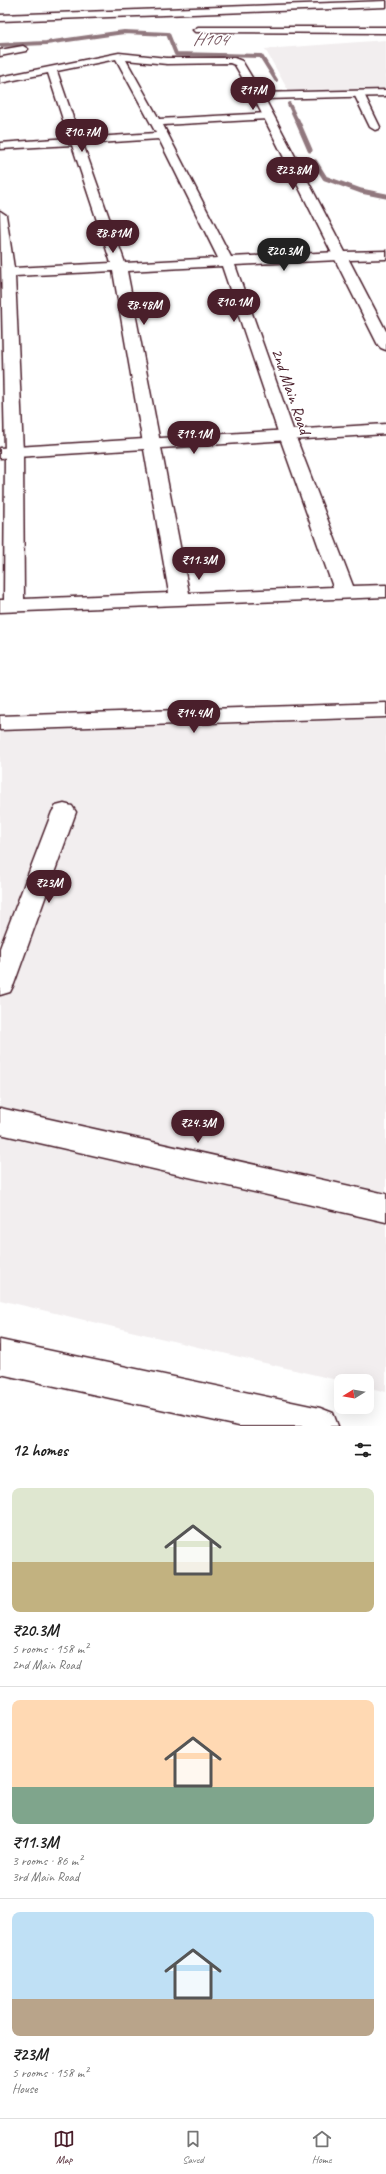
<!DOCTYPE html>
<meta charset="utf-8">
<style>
body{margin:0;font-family:Caveat,sans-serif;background:#f6f6f6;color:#222;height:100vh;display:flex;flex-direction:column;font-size:15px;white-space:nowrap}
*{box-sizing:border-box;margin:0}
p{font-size:13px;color:#767676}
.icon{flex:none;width:22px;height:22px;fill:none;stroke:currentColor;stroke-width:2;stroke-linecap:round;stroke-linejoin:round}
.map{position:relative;height:1426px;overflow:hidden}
.drawer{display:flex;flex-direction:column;background:#fff;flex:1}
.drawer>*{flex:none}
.needle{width:26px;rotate:259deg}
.buttons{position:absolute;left:334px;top:1374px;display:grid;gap:8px}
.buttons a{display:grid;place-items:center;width:40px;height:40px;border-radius:8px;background:#fff;box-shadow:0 4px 16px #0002;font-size:20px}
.price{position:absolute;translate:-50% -34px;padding:0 9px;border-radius:14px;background:#4a1f2b;color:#fff;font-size:13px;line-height:26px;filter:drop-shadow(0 1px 2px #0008)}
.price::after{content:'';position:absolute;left:50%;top:24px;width:12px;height:9px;margin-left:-6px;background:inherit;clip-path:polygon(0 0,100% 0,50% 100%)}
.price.on{background:#222;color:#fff}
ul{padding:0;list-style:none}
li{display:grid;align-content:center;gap:8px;height:212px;padding:0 12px}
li+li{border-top:1px solid #e0e0e0}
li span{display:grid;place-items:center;height:124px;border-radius:8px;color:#555}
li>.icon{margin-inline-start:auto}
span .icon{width:72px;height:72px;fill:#fffc;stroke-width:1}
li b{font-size:17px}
h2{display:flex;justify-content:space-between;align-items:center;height:48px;padding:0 12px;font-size:17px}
.dock{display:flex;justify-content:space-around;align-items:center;height:56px;border-top:1px solid #e0e0e0;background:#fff;font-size:11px;color:#767676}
.dock a{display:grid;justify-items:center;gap:2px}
.dock .on{color:#4a1f2b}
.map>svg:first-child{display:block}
.built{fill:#f2eeef}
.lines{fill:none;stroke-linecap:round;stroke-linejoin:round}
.stream-far1{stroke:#91787e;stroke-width:4}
.stream{stroke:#91787e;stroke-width:5}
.minor-casing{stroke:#4a1f2b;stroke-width:3}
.tertiary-casing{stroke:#4a1f2b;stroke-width:3}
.minor{fill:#fff;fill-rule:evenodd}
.tertiary{fill:#fff;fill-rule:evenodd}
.labels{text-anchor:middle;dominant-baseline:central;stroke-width:3;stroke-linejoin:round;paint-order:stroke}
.far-street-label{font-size:17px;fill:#4a1f2b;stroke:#fff}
.far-water-label{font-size:18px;font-style:italic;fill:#74535c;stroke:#fff}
</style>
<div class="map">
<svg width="386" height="1426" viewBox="0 0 386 1426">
<rect width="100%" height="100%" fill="#fff"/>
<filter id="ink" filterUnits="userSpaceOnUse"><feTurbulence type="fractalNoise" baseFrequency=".025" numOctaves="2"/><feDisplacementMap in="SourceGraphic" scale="8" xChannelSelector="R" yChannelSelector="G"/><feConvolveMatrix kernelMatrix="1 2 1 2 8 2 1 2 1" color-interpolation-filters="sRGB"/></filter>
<g filter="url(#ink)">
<path class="built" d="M386 40V91L289 92 265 49Z
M386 719V1392L367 1387V1381H341L0 1300V731Z"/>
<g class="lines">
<path class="stream-far1" d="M0 45 46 43 124 32 168 34 176 54 261 56 276 80
M289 104 297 121"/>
<path class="stream" d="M297 120 310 150
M315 162 325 178 361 191 386 196"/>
<defs>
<path id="minor" d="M386 1V7L0 21V15Z
M198 27H386V33L195 32 193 30Z
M23 46 28 49 26 51 0 56V50Z
M119 53 167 58H234L242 61 263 96 258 99 254 98 235 65 230 63 167 64 126 60 159 119 268 113 273 116 268 119 163 125 231 257 339 252 346 256 339 260 235 265 295 435 353 586 386 585V597L0 612V600H4L5 452 0 211 6 215 14 268 111 263 72 145 0 149V143L69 138 48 73 0 83V77ZM116 59 156 133 80 138 57 71ZM159 139 218 258 125 263 83 144ZM222 266 279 435 333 587 189 593 127 271ZM113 271 169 593 24 599 23 452 15 276Z
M359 91 364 94 380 127 379 129 375 130 370 127 354 94Z
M386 703V717L0 730V716Z
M64 804 72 806 76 812 14 984 10 992 0 995V948L52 812 56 806Z
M0 1108 386 1194V1222L0 1134Z"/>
<path id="tertiary" d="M386 90V96L265 99 345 252 386 251V259L349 260 386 331V350L381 348 378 345 253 96 258 93Z
M386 424V434L0 458V448Z
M0 1340 320 1408 333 1413 338 1426H239L0 1374Z"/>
</defs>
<use href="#minor" class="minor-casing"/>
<use href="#tertiary" class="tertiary-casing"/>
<use href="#minor" class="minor"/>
<use href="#tertiary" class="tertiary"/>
</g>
</g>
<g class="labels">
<g class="far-street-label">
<text transform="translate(291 391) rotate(71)">2nd Main Road</text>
</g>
<g class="far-water-label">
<text transform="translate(210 39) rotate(1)">H104</text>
</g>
</g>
</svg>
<div class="buttons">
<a><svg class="needle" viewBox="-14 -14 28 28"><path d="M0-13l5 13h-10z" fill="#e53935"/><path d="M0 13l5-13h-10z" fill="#767676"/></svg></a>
</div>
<b class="price" style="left:253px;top:111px">₹17M</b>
<b class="price" style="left:82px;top:153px">₹10.7M</b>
<b class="price" style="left:293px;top:191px">₹23.8M</b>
<b class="price" style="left:113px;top:254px">₹8.81M</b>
<b class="price on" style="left:284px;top:272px">₹20.3M</b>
<b class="price" style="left:234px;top:323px">₹10.1M</b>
<b class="price" style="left:144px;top:326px">₹8.48M</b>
<b class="price" style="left:194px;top:455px">₹19.1M</b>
<b class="price" style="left:199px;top:581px">₹11.3M</b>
<b class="price" style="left:194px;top:734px">₹14.4M</b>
<b class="price" style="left:49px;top:904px">₹23M</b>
<b class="price" style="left:198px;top:1144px">₹24.3M</b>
</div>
<section class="drawer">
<h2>12 homes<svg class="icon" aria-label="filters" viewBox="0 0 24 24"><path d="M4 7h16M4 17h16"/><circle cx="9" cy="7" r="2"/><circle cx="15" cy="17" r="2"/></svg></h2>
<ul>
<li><span style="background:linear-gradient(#dfe7d0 60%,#c2b280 0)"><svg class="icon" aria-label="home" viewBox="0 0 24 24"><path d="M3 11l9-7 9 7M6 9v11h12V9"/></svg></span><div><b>₹20.3M</b><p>5 rooms · 158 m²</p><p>2nd Main Road</p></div></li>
<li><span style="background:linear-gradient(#ffd9b3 70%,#7fa58c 0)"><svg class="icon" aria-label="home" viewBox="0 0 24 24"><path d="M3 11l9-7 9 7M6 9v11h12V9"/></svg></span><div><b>₹11.3M</b><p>3 rooms · 86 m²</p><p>3rd Main Road</p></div></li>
<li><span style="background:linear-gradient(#bfe0f5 70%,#b9a48a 0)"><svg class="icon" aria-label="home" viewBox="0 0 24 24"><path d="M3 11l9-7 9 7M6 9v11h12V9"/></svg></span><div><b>₹23M</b><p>5 rooms · 158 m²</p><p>House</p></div></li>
</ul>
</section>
<nav class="dock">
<a class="on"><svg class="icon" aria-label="map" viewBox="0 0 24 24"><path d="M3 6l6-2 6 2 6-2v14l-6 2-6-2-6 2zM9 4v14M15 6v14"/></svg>Map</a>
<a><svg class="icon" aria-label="saved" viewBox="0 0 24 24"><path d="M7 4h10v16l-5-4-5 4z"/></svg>Saved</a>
<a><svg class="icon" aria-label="home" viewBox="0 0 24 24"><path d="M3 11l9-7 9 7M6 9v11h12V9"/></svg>Home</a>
</nav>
